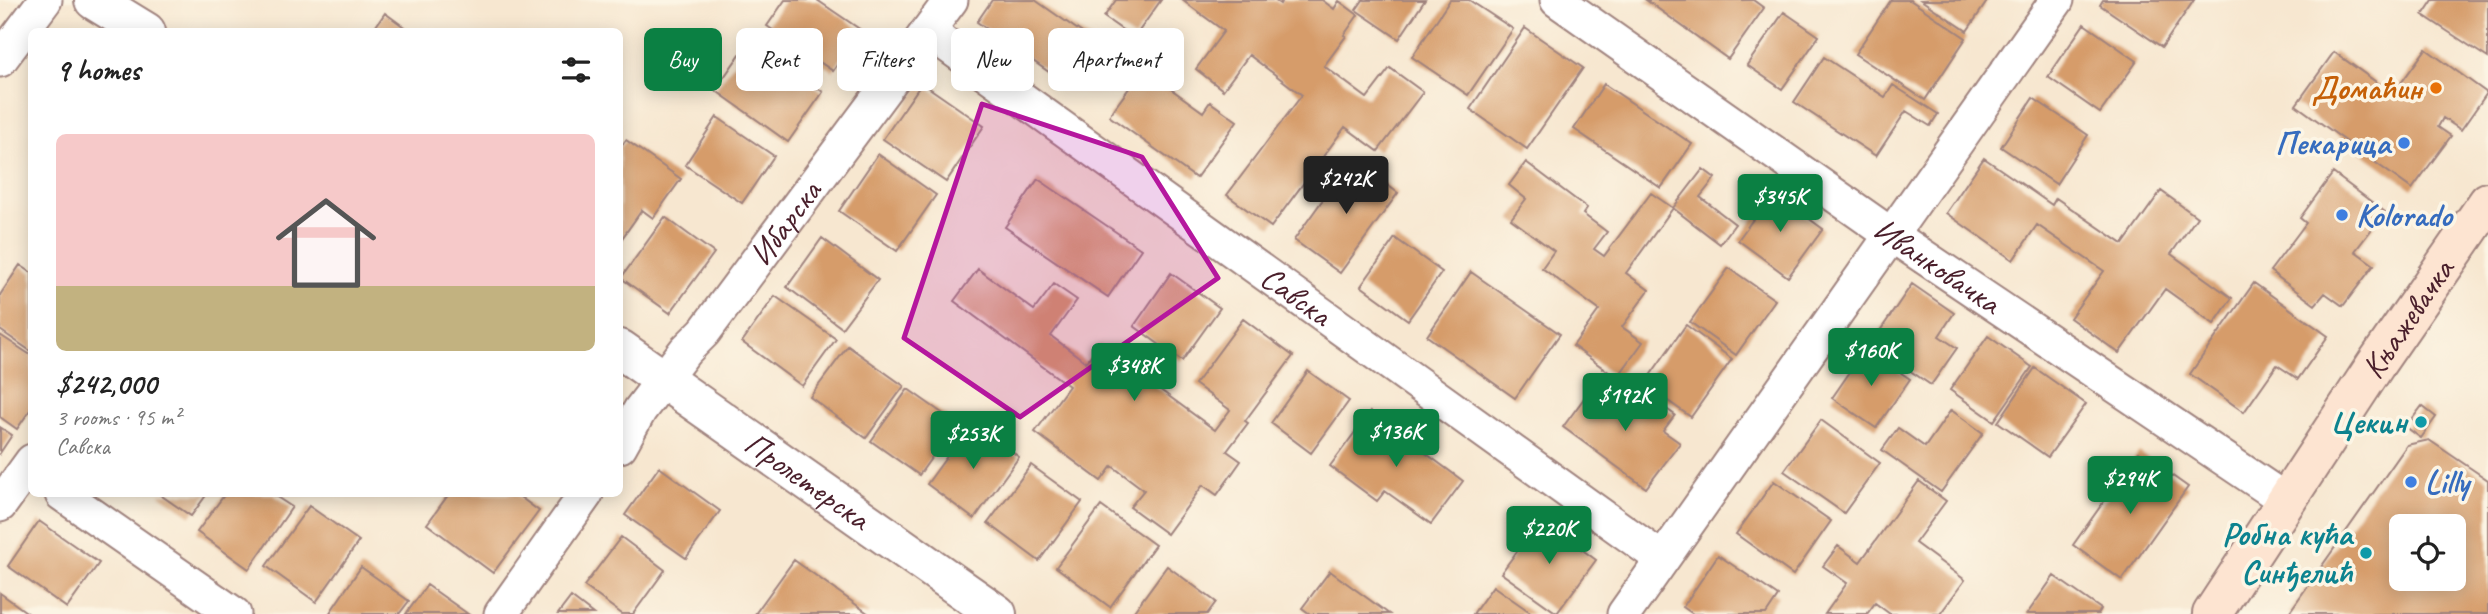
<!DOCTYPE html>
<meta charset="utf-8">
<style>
body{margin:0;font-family:Caveat,sans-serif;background:#f6f6f6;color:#222;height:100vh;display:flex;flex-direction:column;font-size:26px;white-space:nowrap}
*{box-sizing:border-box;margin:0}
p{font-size:23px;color:#767676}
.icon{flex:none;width:38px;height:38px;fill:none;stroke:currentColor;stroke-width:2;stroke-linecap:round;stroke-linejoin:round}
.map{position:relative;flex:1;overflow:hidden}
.side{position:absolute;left:28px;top:28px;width:595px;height:469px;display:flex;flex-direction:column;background:#fff;border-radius:10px;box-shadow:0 4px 18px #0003}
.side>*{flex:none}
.top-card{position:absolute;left:644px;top:28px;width:665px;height:63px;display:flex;gap:14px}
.buttons{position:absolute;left:2389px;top:514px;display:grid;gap:14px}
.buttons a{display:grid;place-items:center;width:77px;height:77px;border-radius:10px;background:#fff;box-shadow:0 4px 18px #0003;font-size:35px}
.price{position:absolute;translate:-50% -60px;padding:0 16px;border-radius:7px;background:#0b8043;color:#fff;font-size:23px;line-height:46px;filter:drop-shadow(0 2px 4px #0008)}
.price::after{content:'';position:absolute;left:50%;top:42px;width:21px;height:16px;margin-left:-10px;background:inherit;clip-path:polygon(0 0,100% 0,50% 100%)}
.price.selected{background:#222;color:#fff}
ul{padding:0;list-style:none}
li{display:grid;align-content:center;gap:14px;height:371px;padding:0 28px}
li+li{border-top:2px solid #e0e0e0}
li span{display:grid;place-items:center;height:217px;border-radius:10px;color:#555}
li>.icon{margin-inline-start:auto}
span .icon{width:126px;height:126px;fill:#fffc;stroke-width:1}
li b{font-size:30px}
h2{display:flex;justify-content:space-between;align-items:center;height:84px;padding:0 28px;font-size:30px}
.chip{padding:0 24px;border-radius:10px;background:#fff;box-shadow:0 4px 18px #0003;font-size:24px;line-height:63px}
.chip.selected{background:#0b8043;color:#fff}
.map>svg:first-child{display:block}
.building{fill:#d69c6b;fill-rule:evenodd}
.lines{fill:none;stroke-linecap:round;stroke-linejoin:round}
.minor-casing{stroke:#a0837e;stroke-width:37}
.tertiary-casing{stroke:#a0837e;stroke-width:42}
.secondary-casing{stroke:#a0837e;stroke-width:42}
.minor{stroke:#fff;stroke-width:33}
.tertiary{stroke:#fff;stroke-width:38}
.secondary{stroke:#fde4d1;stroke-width:38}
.marked{fill:#b5179e;fill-opacity:0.2;stroke:#b5179e;stroke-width:5;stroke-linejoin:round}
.food-dot{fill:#e8710a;stroke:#fcf5e5;stroke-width:2.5}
.shop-dot{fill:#3f7fe0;stroke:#fcf5e5;stroke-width:2.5}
.culture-dot{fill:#0f9aa8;stroke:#fcf5e5;stroke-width:2.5}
.labels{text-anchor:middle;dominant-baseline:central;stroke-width:7;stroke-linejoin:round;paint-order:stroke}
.food-label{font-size:33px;font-weight:bold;fill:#c56008;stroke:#fcf5e5;text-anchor:end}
.shop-label{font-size:33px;font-weight:bold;fill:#366cbe;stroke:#fcf5e5;text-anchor:start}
.street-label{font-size:33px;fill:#4a1f2b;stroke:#fcf5e5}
.culture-label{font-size:33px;font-weight:bold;fill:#0d838f;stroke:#fcf5e5;text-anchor:end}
</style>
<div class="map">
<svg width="2488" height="614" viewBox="0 0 2488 614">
<rect width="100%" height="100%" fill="#fcf5e5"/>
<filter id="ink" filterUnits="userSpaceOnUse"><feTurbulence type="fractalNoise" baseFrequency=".0143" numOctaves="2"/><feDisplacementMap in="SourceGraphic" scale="14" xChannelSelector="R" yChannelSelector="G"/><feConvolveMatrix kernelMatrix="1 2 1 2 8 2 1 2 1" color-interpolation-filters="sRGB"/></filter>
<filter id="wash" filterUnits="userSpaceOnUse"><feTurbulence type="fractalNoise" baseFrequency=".00686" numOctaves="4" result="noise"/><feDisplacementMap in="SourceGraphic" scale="28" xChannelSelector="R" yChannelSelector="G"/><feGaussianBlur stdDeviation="1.57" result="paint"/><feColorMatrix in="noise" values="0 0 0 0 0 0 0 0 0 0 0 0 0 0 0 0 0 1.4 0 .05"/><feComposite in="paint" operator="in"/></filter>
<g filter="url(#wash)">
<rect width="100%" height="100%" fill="#f7e7d0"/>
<g id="blocks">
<path class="building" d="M785 0H817L861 30 833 71 767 26Z
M992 0H1035L1098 44 1069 86 977 22Z
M1116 0H1161L1134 38 1104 17Z
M1182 0H1274L1280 4 1282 0H1322L1334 9 1339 1 1358 15 1344 35 1346 36 1324 66 1367 98 1390 68 1423 92 1378 151 1345 127 1271 227 1227 195 1302 95 1249 55 1223 90 1196 69 1224 31Z
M1363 0H1425L1399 39 1356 10Z
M1450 0H1469L1513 29 1468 95 1412 57Z
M1646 0H1753L1764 8 1728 59Z
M1891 0H1910L1966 38 1925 100 1855 54Z
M1921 0H1988L1967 31Z
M2103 0H2194L2162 47 2100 5Z
M2433 0H2488V58L2423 15Z
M1784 12 1819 36 1782 89 1747 65Z
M385 13 411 32H372Z
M2084 24 2137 61 2100 113 2048 77Z
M1525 28 1583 68 1527 149 1470 109Z
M750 40 823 92 788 142 715 90Z
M2426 49 2487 93 2461 130 2443 118 2438 127 2451 136 2412 189 2296 105 2334 52 2393 94Z
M1824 57 1885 97 1893 85 1938 114 1930 126 1906 111 1876 156 1794 102Z
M1143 69 1203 112 1210 102 1237 121 1196 178 1109 116Z
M922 83 984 126 946 182 883 139Z
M1604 84 1692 144 1661 188 1574 129Z
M2033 98 2088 135 2056 184 2001 147Z
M717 117 774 156 742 203 685 165Z
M626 140 681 179 653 218 642 210 620 241V148Z
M878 154 936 195 897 251 839 211Z
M1984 158 2052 205 2056 198 2123 244 2161 191 2197 217 2171 254 2232 298 2214 324 2165 289 2119 353 2070 318 2104 271 2037 225 2013 260 1946 213Z
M1352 159 1398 193 1340 273 1294 240Z
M1526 162 1587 208 1583 214 1607 232 1594 249 1604 256 1651 193 1673 208 1626 273 1649 290 1622 327 1643 342 1617 378 1573 346 1599 310 1542 268 1554 251 1511 219 1526 199 1509 185Z
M1703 169 1715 178 1700 197 1735 224 1720 244 1673 208Z
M2333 173 2385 212 2355 251 2374 265 2343 306 2325 293 2315 305 2270 271 2306 223 2300 218Z
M1038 179 1141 249 1108 297 1005 227Z
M1773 192 1823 229 1788 277 1738 240Z
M665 217 714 253 670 313 621 278Z
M822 238 878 280 842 328 787 287Z
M1395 238 1442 272 1408 320 1361 286Z
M20 265 32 273V352L0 330V295Z
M1729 268 1775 300 1736 355 1690 322Z
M978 269 1034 310 1054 284 1077 300 1051 336 1086 362 1099 345 1215 430 1230 410 1195 384 1243 319 1293 356 1245 421 1248 423 1227 451 1241 461 1217 495 1203 485 1167 534 1130 507 1144 490 1112 466 1101 481 1035 432 1069 386 954 301Z
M1471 272 1560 334 1515 398 1427 336Z
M1171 273 1220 308 1182 361 1134 326Z
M2254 283 2328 336 2298 379 2277 365 2244 412 2190 374Z
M1912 284 1954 313 1939 336 1957 348 1931 385 1871 344Z
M775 296 836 339 802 386 742 342Z
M1686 325 1732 359 1691 417 1644 384Z
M0 335 32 356V407L17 429 0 417Z
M1988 336 2032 367 1994 421 1950 390Z
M848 346 904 386 866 438 810 397Z
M1866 349 1910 379 1876 428 1832 398Z
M2035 368 2086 404 2048 457 1998 422Z
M1308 371 1349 401 1311 453 1271 423Z
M1596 382 1636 411 1648 396 1675 415 1663 431 1680 443 1646 488 1563 427Z
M908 389 956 423 919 475 871 441Z
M2422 406 2436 417 2421 438 2406 427Z
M1951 410 1983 433 1941 492 1882 450 1898 428 1925 447Z
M1370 412 1463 481 1431 524 1385 491 1377 501 1330 466Z
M1821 420 1880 463 1844 513 1784 471Z
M972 422 1019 457 974 519 927 484Z
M0 427 12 435 0 453Z
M2429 440 2488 480V614H2288L2407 445ZM2401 527H2454V579H2401Z
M2139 452 2188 487 2122 580 2073 545Z
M1031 465 1082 502 1039 561 988 523Z
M659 467 720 511 686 558 625 515Z
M1774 481 1831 521 1793 575 1736 534Z
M1919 481 1946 501 1915 543 1965 580 1940 614H1890L1875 603 1867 614H1825L1847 583 1823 566 1838 546 1860 562Z
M159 494H207L191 516Z
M225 494H272L292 507 249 569 197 532Z
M449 494H516L539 511 493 573 427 524Z
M309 506 359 541 316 602 266 566Z
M1101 506 1155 545 1110 607 1056 567Z
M1541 519 1596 560 1557 613 1501 573Z
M39 521 99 563 67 608 8 566Z
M621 537 665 570 633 614H622L584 586Z
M1718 555 1778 596 1766 614H1693L1683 607Z
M794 560 840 593 869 614H755Z
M1167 566 1216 602 1207 614H1132Z
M361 567 409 601 399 614H329Z
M1330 571 1389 614H1310L1302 608Z
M2054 576 2101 609 2098 614H2027Z
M427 585 468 614H406Z
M1493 586 1533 614H1473Z
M0 593 29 614H0Z
M571 597 593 614H558Z"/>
</g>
</g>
<g filter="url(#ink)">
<use href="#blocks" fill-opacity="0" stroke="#a0837e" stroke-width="2"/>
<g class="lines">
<defs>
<g id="minor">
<path id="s1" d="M1557 0 1890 234 2287 501"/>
<path id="s2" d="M929 32 1662 559"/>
<path d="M0 60 45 0"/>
<path id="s3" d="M620 446 640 410 685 351 704 332 951 0"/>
<path d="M62 494 234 614"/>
<path d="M0 505 32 461"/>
<path d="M501 614 586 494"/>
<path d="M1624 614 2057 0"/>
</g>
<g id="tertiary">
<path d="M94 0 146 32"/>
<path id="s4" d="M620 349 997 614"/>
</g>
<g id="secondary">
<path id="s5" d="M2212 614 2376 364 2488 202"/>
</g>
</defs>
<use href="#minor" class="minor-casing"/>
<use href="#tertiary" class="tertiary-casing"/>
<use href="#secondary" class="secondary-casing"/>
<use href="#minor" class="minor"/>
<use href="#tertiary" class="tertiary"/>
<use href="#secondary" class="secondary"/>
</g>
</g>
<path class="marked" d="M982 104 1142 157 1218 278 1020 417 904 338Z"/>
<circle class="food-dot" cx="2436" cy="88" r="7"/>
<g class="shop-dot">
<circle cx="2404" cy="143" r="7"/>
<circle cx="2342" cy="215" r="7"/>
<circle cx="2411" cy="482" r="7"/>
</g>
<g class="culture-dot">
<circle cx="2421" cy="422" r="7"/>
<circle cx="2366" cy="553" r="7"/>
</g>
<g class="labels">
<g class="food-label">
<text x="2422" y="88">Домаћин</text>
</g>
<g class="shop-label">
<text x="2390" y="143" text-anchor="end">Пекарица</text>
<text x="2356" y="215">Kolorado</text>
<text x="2425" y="482">Lilly</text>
</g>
<g class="street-label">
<text stroke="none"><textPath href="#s3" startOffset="278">Ибарска</textPath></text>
<text stroke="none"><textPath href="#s1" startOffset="464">Иванковачка</textPath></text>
<text stroke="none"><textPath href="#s2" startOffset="452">Савска</textPath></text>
<text stroke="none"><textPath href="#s5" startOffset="354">Књажевачка</textPath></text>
<text stroke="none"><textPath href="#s4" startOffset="229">Пролетерска</textPath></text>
</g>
<g class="culture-label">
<text x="2407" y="422">Цекин</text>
<text x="2352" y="534">Робна кућа<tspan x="2352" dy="38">Синђелић</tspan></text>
</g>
</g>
</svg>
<div class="buttons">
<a><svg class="icon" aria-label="locate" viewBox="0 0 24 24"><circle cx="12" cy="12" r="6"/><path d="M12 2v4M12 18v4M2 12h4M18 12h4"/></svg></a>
</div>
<b class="price selected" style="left:1346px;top:216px">$242K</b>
<b class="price" style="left:1780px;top:234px">$345K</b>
<b class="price" style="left:1871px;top:388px">$160K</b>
<b class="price" style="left:1134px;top:403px">$348K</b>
<b class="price" style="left:1625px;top:433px">$192K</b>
<b class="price" style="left:1396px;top:469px">$136K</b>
<b class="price" style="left:973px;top:471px">$253K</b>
<b class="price" style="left:2130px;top:516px">$294K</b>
<b class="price" style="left:1549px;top:566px">$220K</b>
<div class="top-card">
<a class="chip selected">Buy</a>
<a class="chip">Rent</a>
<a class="chip">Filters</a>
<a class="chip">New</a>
<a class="chip">Apartment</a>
</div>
<section class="side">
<h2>9 homes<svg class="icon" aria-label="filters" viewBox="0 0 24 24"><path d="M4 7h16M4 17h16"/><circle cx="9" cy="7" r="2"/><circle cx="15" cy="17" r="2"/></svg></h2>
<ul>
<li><span style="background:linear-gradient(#f6c9c9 70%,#c2b280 0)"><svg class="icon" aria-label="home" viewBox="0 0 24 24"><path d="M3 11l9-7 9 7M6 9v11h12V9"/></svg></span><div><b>$242,000</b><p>3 rooms · 95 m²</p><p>Савска</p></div></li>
</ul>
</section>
</div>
